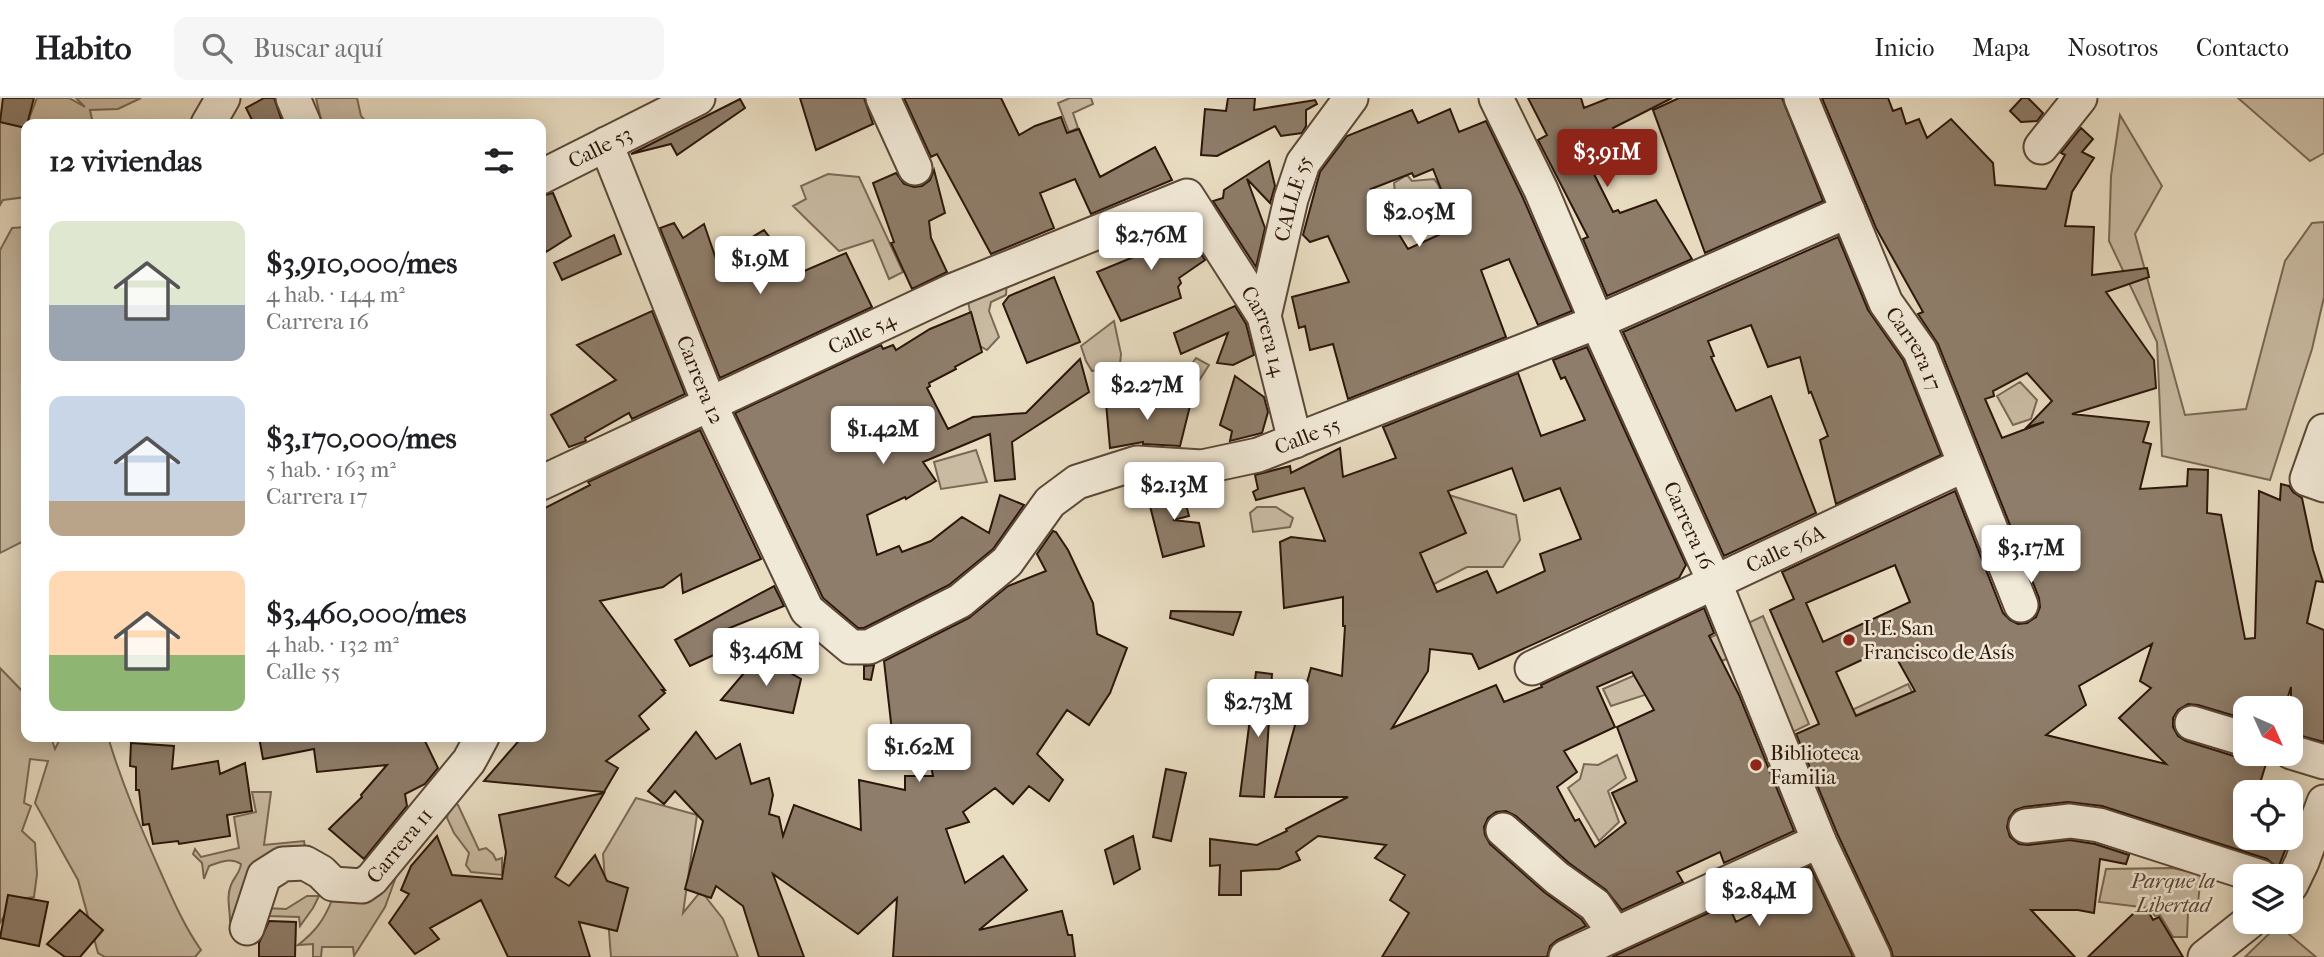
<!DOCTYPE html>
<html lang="es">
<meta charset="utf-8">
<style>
body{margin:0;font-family:"IM FELL French Canon",serif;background:#f6f6f6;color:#202124;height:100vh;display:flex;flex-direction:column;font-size:26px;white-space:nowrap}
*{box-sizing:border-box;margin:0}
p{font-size:23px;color:#757577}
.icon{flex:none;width:38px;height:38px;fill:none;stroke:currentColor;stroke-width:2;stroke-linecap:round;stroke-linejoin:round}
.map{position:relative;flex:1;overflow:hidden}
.details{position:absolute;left:21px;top:21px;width:525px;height:623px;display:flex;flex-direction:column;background:#fff;border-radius:14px;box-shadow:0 4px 18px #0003}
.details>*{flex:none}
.needle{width:46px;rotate:135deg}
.buttons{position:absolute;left:2233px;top:598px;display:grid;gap:14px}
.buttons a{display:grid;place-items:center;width:70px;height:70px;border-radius:14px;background:#fff;box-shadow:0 4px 18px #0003;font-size:35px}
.price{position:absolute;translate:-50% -60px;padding:0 16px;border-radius:7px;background:#fff;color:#222;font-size:23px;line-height:46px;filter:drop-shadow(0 2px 4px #0008)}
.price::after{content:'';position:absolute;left:50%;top:42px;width:21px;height:16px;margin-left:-10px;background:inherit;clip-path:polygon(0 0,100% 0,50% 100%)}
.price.selected{background:#8f2418;color:#fff}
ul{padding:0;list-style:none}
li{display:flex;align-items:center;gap:21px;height:175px;padding:0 28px}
li span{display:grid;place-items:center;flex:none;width:196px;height:140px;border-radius:14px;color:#555}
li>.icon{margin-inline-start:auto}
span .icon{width:84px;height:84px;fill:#fffc;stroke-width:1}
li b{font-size:30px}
h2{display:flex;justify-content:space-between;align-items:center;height:84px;padding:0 28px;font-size:30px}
header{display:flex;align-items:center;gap:42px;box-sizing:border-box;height:98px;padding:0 35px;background:#fff;border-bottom:2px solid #e0e0e0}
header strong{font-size:33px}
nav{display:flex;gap:38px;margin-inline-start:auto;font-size:24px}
.search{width:490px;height:63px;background:#f6f6f6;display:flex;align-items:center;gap:18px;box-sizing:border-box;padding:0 24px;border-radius:14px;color:#757577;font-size:26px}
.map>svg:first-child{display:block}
.green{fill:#c9bba3;stroke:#7a6856;stroke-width:2}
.building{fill:#8e7d6a;stroke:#2c160a;stroke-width:2;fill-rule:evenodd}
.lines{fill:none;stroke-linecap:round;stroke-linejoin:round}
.minor-casing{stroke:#5b4838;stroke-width:37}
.minor{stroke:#f1e9d7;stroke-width:33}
.poi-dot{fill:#8f2418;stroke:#f1e9d7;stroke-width:2.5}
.labels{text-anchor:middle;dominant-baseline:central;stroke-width:5;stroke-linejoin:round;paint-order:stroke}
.street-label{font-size:21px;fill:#2c160a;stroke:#f1e9d7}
.poi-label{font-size:21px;fill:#2c160a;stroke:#f1e9d7;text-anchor:start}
.park-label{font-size:21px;font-style:italic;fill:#5b4838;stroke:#f1e9d7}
</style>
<header>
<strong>Habito</strong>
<div class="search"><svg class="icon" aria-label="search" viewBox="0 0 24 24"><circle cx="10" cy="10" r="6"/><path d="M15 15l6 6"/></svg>Buscar aquí</div>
<nav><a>Inicio</a><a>Mapa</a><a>Nosotros</a><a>Contacto</a></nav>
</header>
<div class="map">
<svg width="2324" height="859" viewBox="0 0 2324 859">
<rect width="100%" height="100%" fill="#e9ddc2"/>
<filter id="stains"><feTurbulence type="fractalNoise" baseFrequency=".00286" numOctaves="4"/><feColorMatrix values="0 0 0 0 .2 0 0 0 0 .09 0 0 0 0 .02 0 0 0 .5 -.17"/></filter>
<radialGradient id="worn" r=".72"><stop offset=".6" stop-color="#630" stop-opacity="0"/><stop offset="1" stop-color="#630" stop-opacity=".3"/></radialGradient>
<path class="green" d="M37 0H69L85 9 76 0H141L118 11 90 12 93 26H27Z
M316 0H357L361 18 368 26H322Z
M1070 0H1091L1093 6 1073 15 1078 30 1069 34 1058 5Z
M2238 0H2324V55L2310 63Z
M2120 17 2162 88 2135 136 2185 317 2246 311 2285 163 2312 125 2324 124V199L2312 251 2270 382 2162 358 2157 244 2109 143 2111 78Z
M0 24 26 30V99L3 102 0 107Z
M828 76 859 79 903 174 889 181 873 142 839 153 793 108 806 101 801 88Z
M1407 77 1412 83 1434 81C1442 90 1442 98 1441 110L1433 113 1431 107 1420 111 1412 104 1393 117 1385 105 1395 95 1394 85Z
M26 129V442L0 455V152L12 130Z
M1007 181 1006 197 991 204 989 213 999 239 987 252 980 248C977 232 968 216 968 200Z
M1114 223 1121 256 1120 266 1092 273 1086 263 1081 248Z
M1196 260 1209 267 1184 306 1150 301 1151 291 1186 274Z
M2020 284 2037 302 2031 321 2013 327 1997 298Z
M976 352 987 384 941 391 934 364Z
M1432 392 1516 417 1520 442 1503 469H1467L1434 486 1413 471Z
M1257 409H1276L1293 420 1290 429 1253 434 1250 415Z
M1763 518 1809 626 1793 634 1746 526Z
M1720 535 1731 559 1722 563 1718 557 1663 560Z
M0 570 26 597V639H51L55 651 61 639H108C122 686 141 730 161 775 173 802 184 828 201 852L195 859H105L98 855 78 782 35 705 48 663 30 661 24 705 31 708 22 733 35 745 37 776 34 799 14 802 0 825Z
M1642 574 1651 595 1611 608 1603 591Z
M1908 586 1919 607 1894 625 1885 605 1843 623 1841 617Z
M1617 657 1626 680 1608 693 1619 724 1599 743 1568 690 1580 681 1584 666 1598 667Z
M252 694H271L264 747 304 743 305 749 235 821 230 823C230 811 226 799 231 787 234 779 240 775 241 766 230 759 220 764 209 768L204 781 202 765 193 756 195 751 201 759 239 750 234 719 256 714Z
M636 700 697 717 683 815 701 793 723 821 738 859H611L603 756Z
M451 703 458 707 479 752 486 750 493 756 496 762 502 760V777L471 774 466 767 469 755 454 735 447 720Z
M2172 770 2201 776 2197 815 2188 814 2187 839H2173L2160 817 2155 818 2149 810 2099 804 2106 771Z
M397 776 385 809 354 858 353 849H322L321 859H313V846L298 847C315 834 324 822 332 802Z
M307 798H319L313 810 300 828 299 819 267 818 266 810 286 811Z
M2278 827 2316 859H2245Z"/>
<path class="building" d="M3 0H34L26 30 0 24Z
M264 0H274L283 26H254L246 10Z
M800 0H864L873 26 816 52Z
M904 0H1001L1019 37 1035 28 1061 19 1067 35 1079 31 1100 79 1155 49 1172 82 1091 116 1075 81 1040 95 1054 130 991 156 937 56 931 59Z
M1228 0H1255L1254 12 1315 2 1317 6 1306 12V28L1302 35 1281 38 1275 28 1217 58 1201 57 1205 11 1226 13Z
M1528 0H1581L1584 10 1609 0H1672L1613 30 1628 55 1594 76 1613 114 1618 112 1620 115 1656 102 1692 161 1607 198 1583 141 1588 139 1538 42 1547 37Z
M1679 0H1782L1823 103 1705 155 1653 12Z
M1822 0H1888L1893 13 1901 10 1906 26 1919 21 1927 40 1951 21 1993 65 1995 87 2046 91 2065 57 2061 55 2081 30 2093 41 2082 54 2094 60 2072 94 2065 128 2094 129 2092 177 2147 170 2149 179 2106 194 2154 262 2156 290 2072 316 2149 324 2143 344 2151 346 2140 391 2187 388 2188 371 2208 372 2207 415 2221 417 2245 541 2255 540 2259 393 2280 402 2281 386 2289 388 2293 394 2302 400 2313 452 2323 484 2316 483 2307 525 2324 532V644L2291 635V589L2284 611H2245V621L2198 607 2188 606 2178 612 2173 620V629L2178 638 2186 643 2240 660 2269 656 2257 695H2245V740H2290L2278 770 2267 761 2102 708 2068 704 2024 709 2015 712 2009 720 2007 729 2010 739 2019 746 2028 747 2070 742 2095 746 2129 757 2126 766 2100 761 2094 815 2078 812H2031L2075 859H1893L1891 851 1837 735 1796 636 1819 626 1770 512 1794 501 1782 474 1955 393 2003 515 2010 522 2018 526 2027 525 2036 519 2040 509 2039 500 1938 246 1918 216 1923 214 1876 130ZM2027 275 2052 303 2027 329 2044 324 2002 340 1985 301 1994 298 1993 293ZM1895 467 1910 504 1823 544 1806 505ZM2152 546 2140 583 2151 590 2119 620 2166 666 2046 637 2086 607 2079 588ZM1883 552 1884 555 1892 552 1915 593 1856 618 1836 574Z
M2022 0H2028L2043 15 2037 23 2021 24 2010 13Z
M740 1 745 10 677 57 671 46 631 56Z
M1450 11 1459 34 1486 23 1523 100 1572 213 1538 227 1509 161 1481 172 1506 239 1348 301 1333 246 1310 252 1305 228 1299 230 1292 199 1349 184 1328 138 1310 144 1303 137 1320 74 1347 38 1412 12 1418 25ZM1433 71 1456 129 1408 151 1371 91 1412 75 1414 79Z
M1269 63 1275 88 1270 105 1247 81 1265 130 1256 169 1213 103 1223 100 1224 92Z
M934 72 945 115 929 123 931 140 947 174 912 191 891 145 894 144 873 85 896 75 904 86 914 89 922 88 930 82Z
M553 95 571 138 546 154 541 138V98Z
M1179 122 1205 162 1179 180 1181 185 1178 189 1181 200 1121 223 1097 174 1136 158 1137 156 1131 141 1151 133 1153 138Z
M674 125 683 140 704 126 716 161 764 132 795 172 800 170 802 174 846 155 872 209 720 280 660 130Z
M614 137 621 156 562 182 554 165Z
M1838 139 1868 212 1903 262 1941 357 1836 406 1820 342 1828 338 1811 294 1809 295 1800 259 1768 269 1751 227 1708 243 1714 258 1711 259 1736 313 1771 298 1816 415 1724 458 1623 234Z
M1054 179 1080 244 1027 265 1003 206 1009 198Z
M1235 208 1246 226 1254 257 1233 267 1217 265 1228 235 1181 256 1174 235Z
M652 213 685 296 632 321 629 315 585 340 586 343 569 349 551 317 616 282 577 247Z
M971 214 982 254 955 269 956 271 929 285 930 288 927 290 948 331 973 319 1026 315 1080 261 1089 294 1012 344 1015 381 995 383 990 336 923 364 936 383 906 401 905 399 867 417 877 457 899 448 902 454 931 443 962 419 989 435 1000 397 1024 407 993 451 949 487 864 530H858L823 500 735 315 881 247 883 251 893 247 896 252 930 231Z
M1587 249 1686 467 1679 480 1479 571 1472 556 1430 551 1428 573 1392 630 1496 587 1504 604 1542 589 1541 587 1704 510 1714 535 1709 538 1739 597 1794 733 1724 765 1720 754 1677 774 1683 784 1622 812 1606 792 1569 765 1516 718 1506 713 1496 714 1488 720 1484 729 1485 737 1490 746 1544 794 1581 821 1586 828 1557 842 1550 848 1547 859H1382L1409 815 1390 802 1405 777 1375 760 1386 747 1318 738 1296 754 1300 762 1279 771 1241 773V797H1219L1220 767 1210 768V741L1257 747 1287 733 1286 731 1348 699H1275L1311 570 1342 578 1345 528H1343V499L1284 510 1280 444 1291 439 1325 443 1304 390 1256 402 1253 394 1258 391 1255 377 1290 368 1291 375 1340 350 1343 379 1396 360 1383 329 1518 275 1541 338 1585 322 1565 279 1561 281 1553 262ZM1512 370 1524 403 1560 390 1581 441 1540 456 1545 473 1497 495 1487 473 1437 494 1420 455 1466 435 1448 393ZM1632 574 1654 612 1617 629 1637 683 1612 695 1626 725 1595 749 1579 721 1575 723 1557 689 1577 674 1564 653 1615 629 1597 589Z
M1235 278 1264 299 1268 314 1262 335 1230 343 1232 333 1220 327Z
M1158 297 1190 308 1180 348 1143 346V344L1110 350 1106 305 1156 303Z
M700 332 761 461 683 495 681 476 663 489 600 503 665 592H662L665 595 639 618 649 631 606 663 618 670 604 694 484 683 522 639H541V412L590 387 588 384Z
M1151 385 1162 386 1159 393 1181 388 1189 418 1173 422 1199 425 1204 448 1163 459 1150 408 1156 406Z
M1053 433 1056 434 1068 452 1093 505 1097 536 1127 550 1110 595 1089 627 1067 612 1037 656 1063 682 1049 703 1029 688 1013 706 995 690 963 714 969 724 946 731 965 785 1003 758 1027 792 979 832 1062 813 1068 837H1072L1075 859H893L897 800 858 836 773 776 804 859H759L743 808 716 788 711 800 685 791 703 723 675 693 664 706 648 693 696 634 716 661 740 646 751 686 769 680 773 697 769 716 779 719 783 738 794 707 861 732 859 682 905 692V678H933L923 628 892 633 884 563 969 520 1008 488 1046 473 1037 456Z
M774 488 784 508 722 533 729 550 690 568 675 542Z
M1171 513 1241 514 1233 537 1170 520Z
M771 564 801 581 793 615 721 602 750 568Z
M874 567 871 582 864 581V568Z
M1256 574 1272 576 1264 699 1240 698Z
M259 639H423L438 670 425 686 405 696 407 708 364 761 329 731 362 699 361 697 387 667 317 674 314 651 263 661Z
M131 645 174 648 172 671 218 663 220 676 245 665 252 713 227 717 230 738 179 746 178 743 153 746 149 726 143 727 139 692H136V669L130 668Z
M1166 671 1186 675 1171 743 1153 739Z
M604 695 555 779 569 788 595 757 607 783 628 790 617 833 579 824 590 859H508L481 802 430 830 439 841 415 856 389 825 409 796 401 792 411 768 437 738 452 777 502 781 506 754 499 717Z
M1133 738 1140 771 1114 786 1105 752Z
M1810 768 1853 859H1612L1728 806 1736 824 1769 807 1763 790Z
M8 797 48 804 39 848 0 840Z
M2138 811 2148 813 2153 822 2159 819 2183 859H2088Z
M80 812 103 832 80 859H65L47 846Z
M269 823 296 824 295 859H259V845Z"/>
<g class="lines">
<defs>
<g id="minor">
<path d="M293 0 304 26"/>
<path d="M883 0 915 70"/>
<path id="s1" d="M1496 0 1541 92 1597 224 1714 483 1819 743 1874 859"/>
<path id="s2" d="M1801 0 1886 205 1920 253 2021 507"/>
<path d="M208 26 223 0"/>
<path id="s3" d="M606 46 710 307 807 512 851 549H869L960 503 1007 464 1050 404 1077 384 1137 365 1202 369 1258 357 1597 224 1848 113"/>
<path d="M2041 49 2080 0"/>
<path id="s4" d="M541 79 698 0"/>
<path id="s5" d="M1264 218 1291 101 1303 65 1351 0"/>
<path d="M2324 333 2307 381 2324 387"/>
<path id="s6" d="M541 385 954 192 1187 98 1264 218 1295 343"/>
<path id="s7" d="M1532 570 1964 367"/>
<path d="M2192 625 2245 641"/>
<path d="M2291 654 2324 664"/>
<path d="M2026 728 2070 723 2099 727 2261 779"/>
<path d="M1503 732 1557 780 1595 807 1615 836"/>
<path d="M2291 787 2302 764 2324 704"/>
<path id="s8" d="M247 830 264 778 283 766 305 765 321 774 333 786 362 788 372 781 469 663 482 639"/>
<path d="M1566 859 1819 743"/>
<path d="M2205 859 2249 824"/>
</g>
</defs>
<use href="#minor" class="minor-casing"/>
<use href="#minor" class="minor"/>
</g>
<g class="poi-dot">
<circle cx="1849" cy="542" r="7"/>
<circle cx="1756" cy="667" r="7"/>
</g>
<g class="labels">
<g class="street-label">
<text stroke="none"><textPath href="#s4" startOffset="66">Calle 53</textPath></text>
<text stroke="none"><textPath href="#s5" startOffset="121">CALLE 55</textPath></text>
<text stroke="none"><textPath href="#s6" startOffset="864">Carrera 14</textPath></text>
<text stroke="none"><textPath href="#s6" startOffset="354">Calle 54</textPath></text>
<text stroke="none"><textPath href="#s2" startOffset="276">Carrera 17</textPath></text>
<text stroke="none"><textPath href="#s3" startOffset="254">Carrera 12</textPath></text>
<text stroke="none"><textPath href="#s3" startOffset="1092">Calle 55</textPath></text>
<text stroke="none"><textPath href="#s1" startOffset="469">Carrera 16</textPath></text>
<text stroke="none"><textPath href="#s7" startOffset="280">Calle 56A</textPath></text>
<text stroke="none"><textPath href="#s8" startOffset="219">Carrera 11</textPath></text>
</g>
<g class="poi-label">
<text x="1863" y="530">I. E. San<tspan x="1863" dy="24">Francisco de Asís</tspan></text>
<text x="1770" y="655">Biblioteca<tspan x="1770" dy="24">Familia</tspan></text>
</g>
<g class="park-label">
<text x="2173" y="783">Parque la<tspan x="2173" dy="24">Libertad</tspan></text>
</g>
</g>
<rect width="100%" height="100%" filter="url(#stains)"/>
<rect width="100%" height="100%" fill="url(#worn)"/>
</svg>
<div class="buttons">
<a><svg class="needle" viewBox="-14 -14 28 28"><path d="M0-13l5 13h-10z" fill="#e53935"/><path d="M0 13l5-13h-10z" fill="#757577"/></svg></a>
<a><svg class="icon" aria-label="locate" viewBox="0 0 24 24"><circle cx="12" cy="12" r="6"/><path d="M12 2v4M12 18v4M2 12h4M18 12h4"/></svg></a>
<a><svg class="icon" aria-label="layers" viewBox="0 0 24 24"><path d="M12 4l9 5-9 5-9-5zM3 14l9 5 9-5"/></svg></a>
</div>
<b class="price selected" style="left:1607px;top:91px">$3.91M</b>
<b class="price" style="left:1419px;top:151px">$2.05M</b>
<b class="price" style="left:1151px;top:174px">$2.76M</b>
<b class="price" style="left:760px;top:198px">$1.9M</b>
<b class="price" style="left:1147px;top:324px">$2.27M</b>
<b class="price" style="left:883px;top:368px">$1.42M</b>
<b class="price" style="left:1174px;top:424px">$2.13M</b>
<b class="price" style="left:2031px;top:487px">$3.17M</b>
<b class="price" style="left:766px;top:590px">$3.46M</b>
<b class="price" style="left:1258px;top:641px">$2.73M</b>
<b class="price" style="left:919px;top:686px">$1.62M</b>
<b class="price" style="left:1759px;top:830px">$2.84M</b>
<section class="details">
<h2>12 viviendas<svg class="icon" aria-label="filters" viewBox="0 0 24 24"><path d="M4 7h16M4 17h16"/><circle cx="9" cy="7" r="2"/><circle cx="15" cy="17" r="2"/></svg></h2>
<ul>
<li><span style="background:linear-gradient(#dfe7d0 60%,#9aa5b1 0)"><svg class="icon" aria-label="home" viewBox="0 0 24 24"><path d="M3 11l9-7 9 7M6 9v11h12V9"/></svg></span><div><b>$3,910,000/mes</b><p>4 hab. · 144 m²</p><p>Carrera 16</p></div></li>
<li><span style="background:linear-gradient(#c9d6e8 75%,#b9a48a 0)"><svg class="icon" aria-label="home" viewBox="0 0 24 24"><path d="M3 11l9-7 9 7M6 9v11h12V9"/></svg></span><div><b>$3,170,000/mes</b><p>5 hab. · 163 m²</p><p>Carrera 17</p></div></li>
<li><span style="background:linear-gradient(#ffd9b3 60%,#8fb573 0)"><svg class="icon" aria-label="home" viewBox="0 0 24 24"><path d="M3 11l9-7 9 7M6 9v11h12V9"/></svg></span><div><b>$3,460,000/mes</b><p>4 hab. · 132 m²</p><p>Calle 55</p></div></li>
</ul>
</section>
</div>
